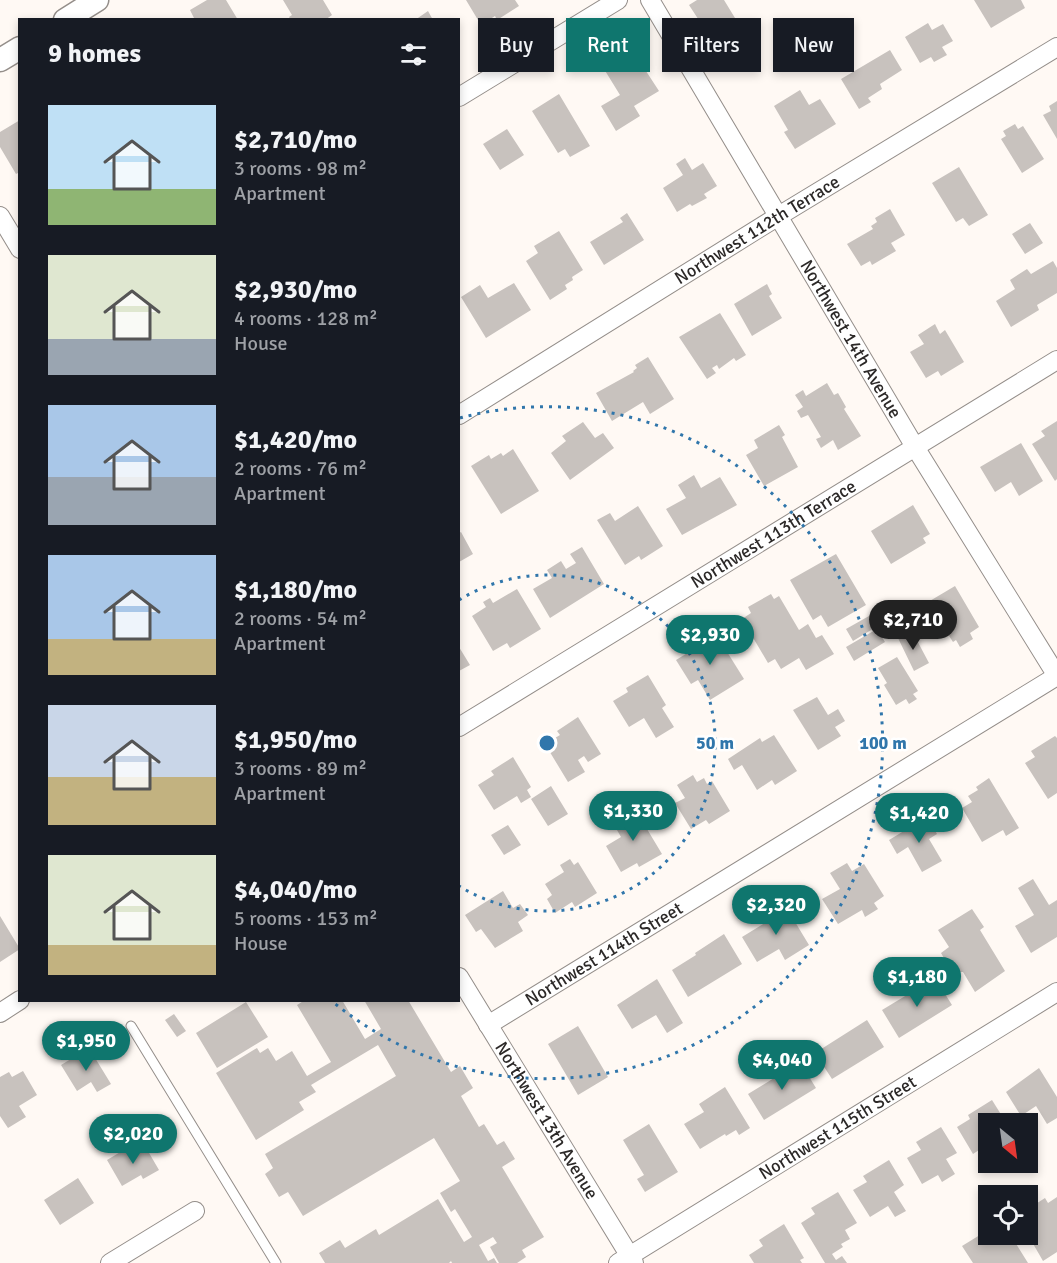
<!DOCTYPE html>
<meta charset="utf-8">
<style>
body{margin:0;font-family:Signika,sans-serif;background:#242831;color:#f1f3f6;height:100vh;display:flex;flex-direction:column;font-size:22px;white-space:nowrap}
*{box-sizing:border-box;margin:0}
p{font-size:20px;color:#9ea1a6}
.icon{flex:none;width:33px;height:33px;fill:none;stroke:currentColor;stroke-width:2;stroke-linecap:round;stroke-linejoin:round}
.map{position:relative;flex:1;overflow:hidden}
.panel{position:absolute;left:18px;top:18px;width:442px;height:984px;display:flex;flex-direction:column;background:#171b24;border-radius:0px;box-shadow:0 3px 9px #0003}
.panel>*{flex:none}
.guide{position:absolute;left:478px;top:18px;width:488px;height:54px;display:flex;gap:12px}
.needle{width:39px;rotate:151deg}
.tools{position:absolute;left:978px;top:1113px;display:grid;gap:12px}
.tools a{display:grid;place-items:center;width:60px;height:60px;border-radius:0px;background:#171b24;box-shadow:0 3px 9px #0003;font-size:30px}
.price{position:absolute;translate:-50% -51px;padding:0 14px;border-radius:21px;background:#0f766e;color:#fff;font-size:20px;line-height:39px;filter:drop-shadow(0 2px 3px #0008)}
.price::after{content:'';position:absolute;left:50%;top:36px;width:18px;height:14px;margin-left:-9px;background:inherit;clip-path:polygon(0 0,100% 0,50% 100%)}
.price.current{background:#222;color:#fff}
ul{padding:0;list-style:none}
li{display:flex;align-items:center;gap:18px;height:150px;padding:0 30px}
li span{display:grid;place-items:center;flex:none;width:168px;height:120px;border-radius:0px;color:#555}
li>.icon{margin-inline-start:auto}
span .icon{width:72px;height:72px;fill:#fffc;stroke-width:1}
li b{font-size:26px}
h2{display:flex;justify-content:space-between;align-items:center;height:72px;padding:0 30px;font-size:26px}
.chip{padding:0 21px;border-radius:0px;background:#171b24;box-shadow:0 3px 9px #0003;font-size:21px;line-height:54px}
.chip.current{background:#0f766e;color:#fff}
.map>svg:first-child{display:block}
.building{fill:#c8c2be}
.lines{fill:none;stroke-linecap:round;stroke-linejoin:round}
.service-casing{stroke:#948e8a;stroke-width:11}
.minor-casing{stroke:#948e8a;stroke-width:20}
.tertiary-casing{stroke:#948e8a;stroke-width:25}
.service{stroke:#fff;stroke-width:9}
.minor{stroke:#fff;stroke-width:18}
.tertiary{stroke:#fff;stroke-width:22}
.ring{fill:none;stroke:#3076ab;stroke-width:3;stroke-dasharray:3 6}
.labels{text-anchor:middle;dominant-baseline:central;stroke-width:5;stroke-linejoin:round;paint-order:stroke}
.street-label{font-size:18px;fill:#2c2928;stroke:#fff}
.centre{fill:#3076ab;stroke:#fff;stroke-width:3}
.ring-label{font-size:18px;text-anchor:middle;font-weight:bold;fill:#3076ab;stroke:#fff;stroke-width:5;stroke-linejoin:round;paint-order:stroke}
</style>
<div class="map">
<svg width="1057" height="1263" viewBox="0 0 1057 1263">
<rect width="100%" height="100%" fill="#fff9f4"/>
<path class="building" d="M207 0H226L238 20H195L190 10Z
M283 0H323L332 15 325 20H291L289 17 292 15Z
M466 0H515L519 6 497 20 495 16 481 25Z
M697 0H724L735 18 714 30 710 24 704 28 689 5Z
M974 0H1021L1025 8 991 28Z
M428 11 433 20H415Z
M928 23 932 30 943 24 953 41 942 47 947 55 934 62 931 57 920 63 905 37Z
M890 50 902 70 880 84 882 89 868 98 871 102 859 109 841 79Z
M630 53 640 70 644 68 659 91 634 106 640 116 616 131 601 106 620 95 604 69Z
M800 90 809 105 820 99 836 124 795 149 784 132 788 130 774 106Z
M559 94 590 146 570 157 565 149 558 153 532 111Z
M1057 101V139L1043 115 1051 111 1049 106Z
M20 120V172L16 174 0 147V132Z
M1015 124 1018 129 1023 126 1044 159 1022 173 1001 139 1006 136 1003 131Z
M507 129 524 155 500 170 483 144Z
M685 158 692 170 703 163 717 186 704 194 707 198 692 206 690 204 677 212 663 188 683 175 676 164Z
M959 167 988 215 969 226 963 218 956 222 932 183Z
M890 209 905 235 891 243 896 251 872 265 870 261 861 266 847 244 873 229 871 226 877 222 875 218Z
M627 213 644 240 604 265 590 242 623 222 620 218Z
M1030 223 1043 243 1025 254 1012 234Z
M559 231 583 270 572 277 573 280 565 285 567 289 550 300 526 261 538 253 534 246Z
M1053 261 1057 268V293L1037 305 1039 310 1011 327 996 301 1015 289 1010 280 1027 269 1031 274Z
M514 283 531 310 486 338 461 297 480 285 488 298Z
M767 284 772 294 769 296 782 318 752 336 734 304Z
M720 313 746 355 736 361 734 358 719 369 717 365 712 368 716 373 707 379 679 337Z
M935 324 940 334 945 330 964 362 941 376 938 371 926 378 910 352 924 344 918 335Z
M648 357 674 399 650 414 643 402 612 421 596 393 634 372 633 371 637 368 635 365Z
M827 383 834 395 838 393 846 407 844 409 861 436 838 450 833 440 821 448 816 439 821 437 808 415 801 418 797 411 803 407 795 395 803 390 806 396Z
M1057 421V479L1055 481 1032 444 1045 436 1041 431Z
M583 422 595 438 603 433 614 448 570 480 551 453 566 441 562 436Z
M779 425 785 435 782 437 798 467 764 486 746 455 758 448 754 440Z
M1021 443 1043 481 1019 496 1011 482 995 492 980 467Z
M513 449 539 491 501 514 471 466 489 455 491 459 501 453 503 456Z
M694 475 701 488 720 477 737 505 682 535 666 509 686 498 678 485Z
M913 505 930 534 923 538 926 543 891 564 871 531Z
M638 506 663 546 641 560 639 556 625 565 597 520 610 513 615 521Z
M461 532 473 554 459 562V533Z
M582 547 604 584 550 618 533 589 552 578 547 570 561 561 566 569 576 563 570 554Z
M836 554 866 605 828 627 821 615 813 620 790 580Z
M955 586 979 627 970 633 973 639 960 647 956 640 953 642 944 628 941 630 933 616 926 621 918 608Z
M517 589 541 629 510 648 507 643 493 651 472 616 486 607 483 602 490 598 493 603Z
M771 594 774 599 779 596 799 630 808 624 816 638 822 635 834 654 806 670 799 658 781 669 775 659 768 663 742 619 751 613 748 607Z
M869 616 876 627 853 641 846 629Z
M877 629 885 642 854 661 846 647Z
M714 631 744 679 710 700 698 680 691 684 676 660 689 652 687 648Z
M912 631 929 663 914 671 898 638Z
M459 647 470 665 459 671Z
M897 657 918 691 913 694 917 699 909 704 906 699 896 705 884 685 887 683 878 668Z
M648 675 666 705 662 708 674 727 656 738 644 718 629 727 613 701 628 692 626 688Z
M817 697 828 715 838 709 845 721 835 727 841 736 818 750 793 710Z
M578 717 601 754 588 762 584 756 578 760 585 772 568 782 545 744 560 735 557 731Z
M774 735 797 771 775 785 772 780 757 790 742 765 734 770 728 759 760 738 762 742Z
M1055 736 1057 738V793L1048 799 1025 763 1035 757 1031 751Z
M513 757 531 787 527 790 531 797 521 803 517 796 494 810 478 785 494 775 491 771Z
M693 775 697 782 704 778 707 784 712 781 730 811 709 824 706 820 691 829 675 803 685 798 677 785Z
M989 778 1019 828 1006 836 1003 830 982 842 962 808 972 802 968 796 978 790 976 787Z
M551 786 568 814 548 826 531 799Z
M639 808 647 823 644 824 662 854 639 867 637 863 621 872 606 846 621 837 613 823Z
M927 817 937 834 929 839 942 861 922 872 908 847 897 854 889 840Z
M508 825 521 845 504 855 491 835Z
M570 859 574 865 578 862 597 893 575 907 572 902 555 913 547 899 552 895 545 884 564 872 560 865Z
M847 863 852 871 864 864 884 896 874 903 878 909 865 917 862 910 838 924 822 899 840 889 830 873Z
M1033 879 1049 905 1057 900V937L1031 953 1015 926 1034 915 1018 888Z
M503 891 513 908 520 904 528 915 518 922 523 931 495 948 481 929 476 932 465 915Z
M783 902 809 945 785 960 779 949 757 962 742 937 776 916 772 909Z
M972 909 984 927 980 930 1005 971 975 992 963 972H952L941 953 949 947 938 930Z
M0 916 20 949 0 962Z
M724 934 742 964 688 997 672 970 696 955 695 953Z
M935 978 952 1005 899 1038 882 1010Z
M657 979 683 1023 667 1033 656 1015 632 1029 617 1005Z
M305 1000H342L365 1039 381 1029 364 1000H408L451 1072 460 1066 473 1088 461 1096 479 1127 484 1124 497 1145 504 1141 515 1159 502 1167 544 1237 522 1250 526 1257 517 1263H499L490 1247 497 1243 493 1237 479 1245 488 1261 494 1258 497 1263H452L451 1261 449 1263H325L319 1253 340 1240 345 1248 376 1229 379 1235 438 1199 464 1242 472 1237 455 1209 451 1212 440 1193 460 1181 434 1138 303 1216 288 1192 279 1197 265 1174 273 1168 265 1154 396 1076 378 1045 311 1085 316 1092 299 1102 304 1110 256 1140 216 1073 257 1048 260 1053 268 1048 276 1061 292 1051 307 1076 331 1062 297 1005Z
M246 1002 268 1037 217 1068 196 1033Z
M174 1014 186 1031 177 1037 165 1020Z
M867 1020 884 1047 832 1079 815 1053Z
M578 1026 608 1077 578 1095 548 1044Z
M89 1048 111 1084 97 1092 91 1082 77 1091 61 1065Z
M800 1062 816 1088 764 1120 748 1094Z
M1039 1068 1057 1097V1118L1047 1124 1036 1106 1021 1116 1006 1092Z
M23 1071 37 1095 19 1106 26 1117 8 1128 0 1116V1077L9 1072 12 1077Z
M725 1087 750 1128 739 1135 736 1130 726 1136 725 1134 700 1149 684 1124 704 1112 699 1104Z
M992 1100 1007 1124H988V1144L973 1154 957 1127 970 1119 968 1115Z
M649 1124 678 1172 645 1192 637 1179 644 1175 623 1140Z
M941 1127 957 1153 946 1159 955 1174 942 1182 938 1175 922 1184 907 1158 921 1150 916 1142Z
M132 1145 136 1151 145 1146 159 1170 143 1179 141 1175 122 1186 107 1160Z
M889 1160 904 1185 894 1192 906 1211 895 1217 888 1206 870 1217 853 1190 867 1182 863 1176Z
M78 1178 94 1203 60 1225 44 1200Z
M838 1192 857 1223 845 1230 850 1239 841 1244 843 1247 832 1254 836 1260 842 1256 847 1263H825L801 1223 815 1214 811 1208Z
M1057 1197V1252L1043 1261 1028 1235V1209L1045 1198 1048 1203Z
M784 1224 804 1258 800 1260 802 1263H754L749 1255 763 1246 759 1240Z
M988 1230V1234H1010L1028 1263H973L962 1246Z"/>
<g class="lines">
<defs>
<path id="service" d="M131 1026 276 1263"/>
<g id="minor">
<path id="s1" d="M650 0 915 447 1057 676"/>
<path d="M459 97 618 0"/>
<path d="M0 216 20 249"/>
<path id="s2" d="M459 415 777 217 1057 47"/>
<path id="s3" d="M459 727 1057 360"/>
<path id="s4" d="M459 977 634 1263"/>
<path d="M0 1013 20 1000"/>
<path id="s5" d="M488 1025 1057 676"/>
<path d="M110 1263 195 1211"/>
<path id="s6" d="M618 1263 1057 992"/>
</g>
<path id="tertiary" d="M65 20 97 0
M0 60 20 48"/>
</defs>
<use href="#service" class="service-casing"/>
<use href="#minor" class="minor-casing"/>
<use href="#tertiary" class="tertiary-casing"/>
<use href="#service" class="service"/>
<use href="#minor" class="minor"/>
<use href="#tertiary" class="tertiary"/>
</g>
<g class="ring">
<path d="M459 600A168 168 0 1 1 459 886"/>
<path d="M460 418A336 336 0 1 1 333 1002"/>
</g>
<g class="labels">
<g class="street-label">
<text stroke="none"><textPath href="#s2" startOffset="351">Northwest 112th Terrace</textPath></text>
<text stroke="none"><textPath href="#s1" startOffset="394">Northwest 14th Avenue</textPath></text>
<text stroke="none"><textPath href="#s3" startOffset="369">Northwest 113th Terrace</textPath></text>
<text stroke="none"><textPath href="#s5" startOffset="136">Northwest 114th Street</textPath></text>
<text stroke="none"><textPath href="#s4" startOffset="168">Northwest 13th Avenue</textPath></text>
<text stroke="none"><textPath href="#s6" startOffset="258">Northwest 115th Street</textPath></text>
</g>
</g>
<circle cx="547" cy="743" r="9" class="centre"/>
<g class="ring-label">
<text x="715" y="749">50 m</text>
<text x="883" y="749">100 m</text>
</g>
</svg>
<div class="tools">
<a><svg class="needle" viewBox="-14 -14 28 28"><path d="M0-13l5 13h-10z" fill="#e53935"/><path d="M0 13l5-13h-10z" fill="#9ea1a6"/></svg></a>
<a><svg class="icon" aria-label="locate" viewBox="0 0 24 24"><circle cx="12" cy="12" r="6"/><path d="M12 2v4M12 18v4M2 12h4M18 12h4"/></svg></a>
</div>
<b class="price current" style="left:913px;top:651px">$2,710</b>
<b class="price" style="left:710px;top:666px">$2,930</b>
<b class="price" style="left:633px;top:842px">$1,330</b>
<b class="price" style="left:919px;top:844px">$1,420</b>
<b class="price" style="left:776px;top:936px">$2,320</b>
<b class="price" style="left:917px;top:1008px">$1,180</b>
<b class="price" style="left:86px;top:1072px">$1,950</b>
<b class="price" style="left:782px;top:1091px">$4,040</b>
<b class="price" style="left:133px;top:1165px">$2,020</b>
<div class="guide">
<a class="chip">Buy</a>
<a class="chip current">Rent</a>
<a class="chip">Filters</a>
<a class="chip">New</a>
</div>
<section class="panel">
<h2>9 homes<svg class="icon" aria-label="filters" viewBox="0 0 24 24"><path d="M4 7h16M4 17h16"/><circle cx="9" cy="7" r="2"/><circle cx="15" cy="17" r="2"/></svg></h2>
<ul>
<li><span style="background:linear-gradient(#bfe0f5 70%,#8fb573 0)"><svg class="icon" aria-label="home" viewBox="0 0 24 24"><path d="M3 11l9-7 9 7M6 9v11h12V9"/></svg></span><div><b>$2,710/mo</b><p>3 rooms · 98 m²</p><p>Apartment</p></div></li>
<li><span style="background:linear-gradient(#dfe7d0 70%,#9aa5b1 0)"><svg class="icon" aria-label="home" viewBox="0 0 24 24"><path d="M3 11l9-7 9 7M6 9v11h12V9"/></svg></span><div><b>$2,930/mo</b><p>4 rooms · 128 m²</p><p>House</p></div></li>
<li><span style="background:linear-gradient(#a9c7e8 60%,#9aa5b1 0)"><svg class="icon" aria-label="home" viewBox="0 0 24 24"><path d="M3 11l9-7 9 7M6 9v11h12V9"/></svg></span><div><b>$1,420/mo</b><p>2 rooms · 76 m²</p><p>Apartment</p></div></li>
<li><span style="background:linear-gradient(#a9c7e8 70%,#c2b280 0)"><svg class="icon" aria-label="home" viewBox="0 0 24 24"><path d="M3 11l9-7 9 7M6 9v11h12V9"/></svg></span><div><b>$1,180/mo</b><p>2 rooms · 54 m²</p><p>Apartment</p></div></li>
<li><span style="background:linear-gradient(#c9d6e8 60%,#c2b280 0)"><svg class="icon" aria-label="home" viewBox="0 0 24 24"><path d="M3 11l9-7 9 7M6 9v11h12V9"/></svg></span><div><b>$1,950/mo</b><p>3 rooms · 89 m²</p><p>Apartment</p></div></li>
<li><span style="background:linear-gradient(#dfe7d0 75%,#c2b280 0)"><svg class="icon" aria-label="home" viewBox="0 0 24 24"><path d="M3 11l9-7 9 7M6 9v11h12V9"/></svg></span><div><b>$4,040/mo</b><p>5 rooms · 153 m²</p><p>House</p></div></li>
</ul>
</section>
</div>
